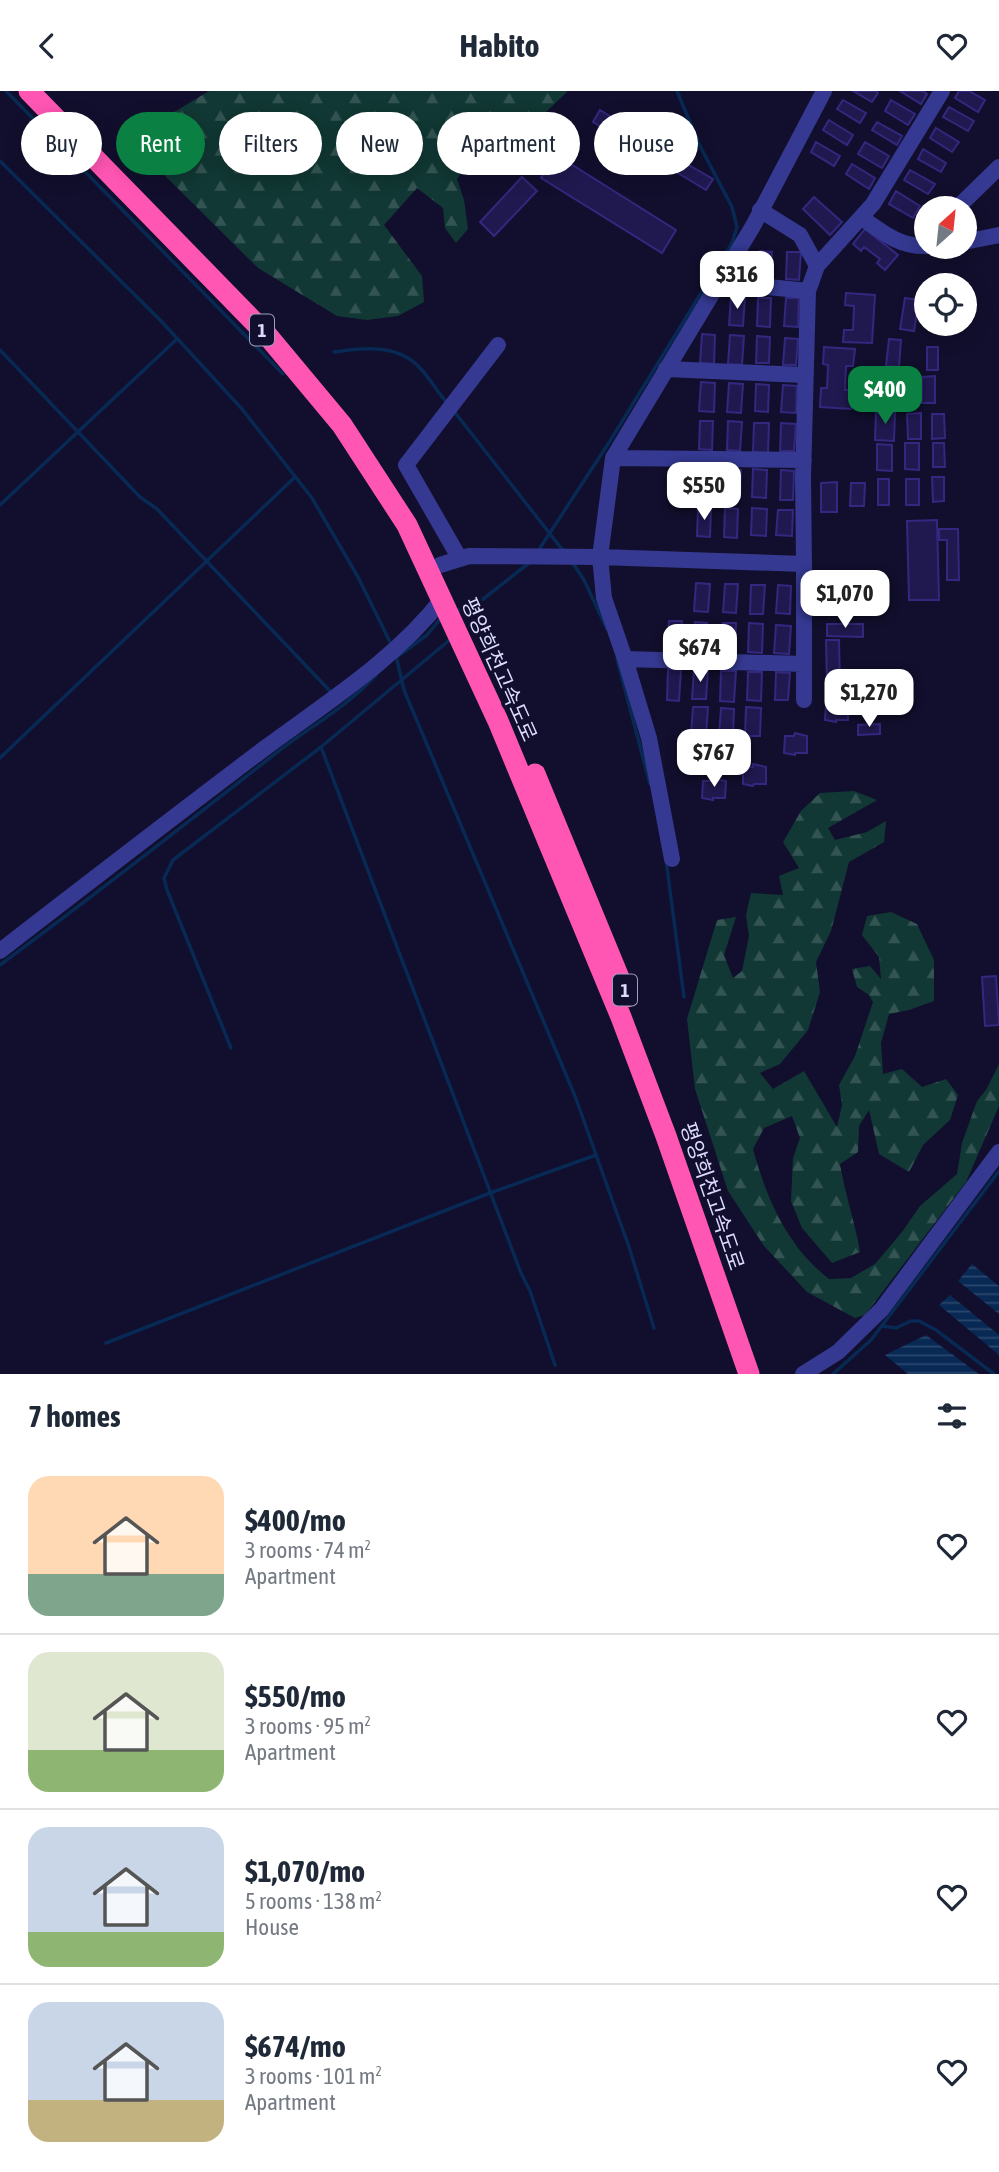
<!DOCTYPE html>
<meta charset="utf-8">
<style>
body{margin:0;font-family:"Asap Condensed","Noto Sans KR",sans-serif;background:#f6f6f7;color:#1f2937;height:100vh;display:flex;flex-direction:column;font-size:26px;white-space:nowrap}
*{box-sizing:border-box;margin:0}
p{font-size:23px;color:#747a83}
.icon{flex:none;width:38px;height:38px;fill:none;stroke:currentColor;stroke-width:2;stroke-linecap:round;stroke-linejoin:round}
.map{position:relative;height:1283px;overflow:hidden}
.drawer{display:flex;flex-direction:column;background:#fff;flex:1}
.drawer>*{flex:none}
.hud{position:absolute;left:21px;top:21px;width:957px;height:63px;display:flex;gap:14px}
.needle{width:46px;rotate:27deg}
.buttons{position:absolute;left:914px;top:105px;display:grid;gap:14px}
.buttons a{display:grid;place-items:center;width:63px;height:63px;border-radius:50%;background:#fff;box-shadow:0 4px 18px #0003;font-size:35px}
.price{position:absolute;translate:-50% -60px;padding:0 16px;border-radius:14px;background:#fff;color:#222;font-size:23px;line-height:46px;filter:drop-shadow(0 2px 4px #0008)}
.price::after{content:'';position:absolute;left:50%;top:42px;width:21px;height:16px;margin-left:-10px;background:inherit;clip-path:polygon(0 0,100% 0,50% 100%)}
.price.selected{background:#0b8043;color:#fff}
ul{padding:0;list-style:none}
li{display:flex;align-items:center;gap:21px;height:175px;padding:0 28px}
li+li{border-top:2px solid #e0e1e3}
li span{display:grid;place-items:center;flex:none;width:196px;height:140px;border-radius:21px;color:#555}
li>.icon{margin-inline-start:auto}
span .icon{width:84px;height:84px;fill:#fffc;stroke-width:1}
li b{font-size:30px}
h2{display:flex;justify-content:space-between;align-items:center;height:84px;padding:0 28px;font-size:30px}
.chip{padding:0 24px;border-radius:32px;background:#fff;box-shadow:0 4px 18px #0003;font-size:24px;line-height:63px}
.chip.selected{background:#0b8043;color:#fff}
header{display:flex;justify-content:space-between;align-items:center;height:91px;padding:0 28px;background:#fff;font-size:32px;font-weight:700}
.map>svg:first-child{display:block}
.forest{fill:url(#forest-firs)}
.water{fill:url(#water-rules)}
.lines{fill:none;stroke-linecap:round;stroke-linejoin:round}
.stream{stroke:#072954;stroke-width:3.5}
.building{fill:#201950;stroke:#33287f;stroke-width:2}
.minor{stroke:#353991;stroke-width:16}
.highway{stroke:#ff56b4;stroke-width:21}
.labels{text-anchor:middle;dominant-baseline:central;stroke-width:7;stroke-linejoin:round;paint-order:stroke}
.shield{fill:#110f2d;stroke:#9f9ec0;stroke-width:2}
.shield-label{font-size:19px;font-weight:bold;fill:#dcdbff}
.street-label{font-size:21px;fill:#dcdbff;stroke:#110f2d}
</style>
<header><svg class="icon" aria-label="back" viewBox="0 0 24 24"><path d="M15 5l-7 7 7 7"/></svg>Habito<svg class="icon" aria-label="heart" viewBox="0 0 24 24"><path d="M12 20l-8-8c-3-5 5-10 8-4 3-6 11-1 8 4z"/></svg></header>
<div class="map">
<svg width="999" height="1283" viewBox="0 0 999 1283">
<defs>
<pattern id="forest-firs" width="22" height="20" patternUnits="userSpaceOnUse" patternTransform="scale(1.75)"><rect width="22" height="20" fill="#113834"/><path d="M5 1l3.5 6h-7zM16 11l3.5 6h-7z" fill="#335452"/></pattern>
<pattern id="water-rules" width="6" height="5" patternUnits="userSpaceOnUse" patternTransform="scale(1.75)"><rect width="6" height="5" fill="#072954"/><path d="M0 2.5h6" fill="none" stroke="#2b476e"/></pattern>
</defs>
<rect width="100%" height="100%" fill="#110f2d"/>
<path class="forest" d="M209 0H566L567 1 530 36 510 27 491 38 457 88 464 109 468 138 456 152 445 137 443 117 417 97 384 134 422 185 424 211 398 225 367 229 337 225 258 177 126 46 144 31 176 20Z
M854 700 877 709 828 737 835 749 867 741 886 730 884 751 849 771 831 840 816 871 820 901 808 939 780 973 760 982 773 998 804 980 837 1036 842 1014 839 994 855 965 873 911 869 904 857 896 852 878 870 875 881 888 879 866 862 844 867 825 891 821 917 833 934 869V910L909 919 889 923 881 952 883 983 902 978 922 996 946 988 958 1004 950 1029 923 1054 909 1081 879 1063 869 1019 859 1035 858 1061 840 1073C845 1103 855 1131 860 1161L832 1172 802 1137 791 1110 793 1067 800 1047 792 1025 764 1037 753 1058C767 1109 787 1155 829 1188L851 1187 875 1173 902 1141 920 1115 957 1083 962 1052 977 1010 986 999 999 973V1015L966 1091 865 1224 855 1227 807 1201 764 1155 728 1100 695 998 687 928 717 829 736 826 724 864 733 887 742 880 749 845 746 824 751 802 783 804 779 785 799 777 783 751 801 720 820 702Z"/>
<path class="water" d="M972 1173 999 1195V1223L958 1190Z
M950 1204 999 1244V1264L939 1214Z
M926 1244 979 1283H908L885 1264Z"/>
<g class="lines">
<path class="stream" d="M6 0 283 283
M0 70 162 231 242 318 312 407 358 486 392 555
M0 259 140 406 157 418 330 600
M334 261C364 256 399 253 421 278 431 289 438 302 448 313
M453 319 565 462
M0 414 177 248
M538 460 610 350 719 173 732 152 737 136 732 116 699 53 677 0
M572 471 584 489 607 538
M454 521 482 509 529 472
M396 565 404 599 575 1005 629 1156 654 1237
M397 566 427 544 441 527
M617 568 650 693
M321 656 521 1182 530 1200 555 1274
M0 667 295 386
M666 769 684 906
M0 874C92 806 182 736 271 666 306 638 346 617 376 584
M231 957 167 799 164 787 173 769 321 656 452 547
M882 1235 896 1237 911 1230H919L936 1239 994 1283
M106 1252 490 1102 596 1064
M833 1283 871 1249 999 1080"/>
</g>
<path class="building" d="M853 0H876L878 2 872 11Z
M900 0H923L927 3 921 13Z
M959 0H969L985 9 978 21 955 7Z
M843 9 866 22 860 32 837 18Z
M891 9 915 23 908 34 885 20Z
M949 16 974 30 968 40 943 26Z
M600 19 659 55 661 52 690 69 687 73 713 88 706 99 593 31Z
M829 29 853 44 847 54 823 39Z
M877 31 902 45 897 54 872 39Z
M936 37 959 51 952 61 930 47Z
M816 51 840 65 834 75 811 61Z
M865 51 889 65 882 77 858 63Z
M923 58 946 72 941 81 918 68Z
M555 63 676 139 662 162 541 87Z
M852 73 875 87 869 98 846 83Z
M910 79 935 93 928 103 904 89Z
M522 86 537 100 494 145 480 131Z
M896 100 920 115 913 127 889 113Z
M814 106 842 131 830 144 803 118Z
M865 138 898 164 885 179 877 172 880 168 864 156 861 160 853 153Z
M760 160 772 161 770 189 758 188Z
M787 161H801L799 189 786 188Z
M846 202 875 204 872 252 843 251 844 239H853L854 215 845 214Z
M731 205 745 206 743 235 729 234Z
M758 207H771L770 236 757 235Z
M786 207H799L798 236 784 235Z
M905 207 919 209 914 240 900 238Z
M702 243 715 244 714 273 700 272Z
M730 244 744 245 742 274 728 273Z
M757 245 770 246 769 272H756Z
M785 247 798 248 796 274H783Z
M889 248 901 249 899 276 886 275Z
M824 256 855 258 853 275H846L845 299H852L851 318 820 316 821 297H827L828 274 823 273Z
M927 256H938V279H927Z
M879 285H894V310H879Z
M935 285V312H922V286Z
M701 291 715 292 714 321 699 320Z
M729 292 743 293 741 322 727 321Z
M756 293 769 294 768 321 755 320Z
M783 294 797 295 796 322 781 321Z
M876 321H895L894 350 875 349Z
M921 322V348H908L907 323Z
M932 323H944L945 347 932 348Z
M700 330H713L712 359 699 358Z
M728 330 742 331 740 360 727 359Z
M754 332H769L768 362 753 361Z
M781 332 796 333 794 360H780Z
M905 352H919V379L905 378Z
M933 352H944L945 376H933Z
M877 353 892 354V380L877 379Z
M699 378 713 379 711 407 698 406Z
M727 378 741 379 740 407 725 406Z
M753 378 767 379 766 407 752 406Z
M781 379 794 380 793 409H780Z
M932 386H944V410L933 411Z
M878 388H889V414H878Z
M906 388H919V414H906Z
M837 391V421H821V392Z
M851 392H865L864 415H850Z
M698 417H711L710 446 697 445Z
M725 417 738 418 737 447 724 446Z
M752 417 767 418 766 445 751 444Z
M778 419H793L792 445 776 444Z
M937 429 939 509H909L907 430Z
M939 438H958L959 489H947V449H939Z
M696 492 710 493 708 521 694 520Z
M725 493H738L736 522 723 521Z
M751 494H765L763 523H750Z
M778 494 791 495 790 523 776 522Z
M669 530H682L680 562 667 561Z
M695 531 707 532 706 559H694Z
M723 532H736L735 562 722 561Z
M749 532 763 533 762 562 748 561Z
M827 533H863V546L827 545Z
M776 534 791 535 789 563 774 562Z
M826 549H839L840 592H827Z
M668 578 681 579 679 610 667 609Z
M694 579H708L706 608H692Z
M721 580H736L734 611 720 610Z
M748 581H762L761 610 747 609Z
M776 581 790 582 788 609H775Z
M836 609 848 612V629H836V631L825 629 826 612H835Z
M693 616H708L706 645 691 644Z
M746 616 761 617 760 645H745Z
M721 617 734 618 733 645 719 644Z
M880 633V643L858 644V634Z
M795 642 807 645V662H795V664L784 662 785 645H794Z
M691 651 706 652 705 683 690 682Z
M719 653 732 654 731 683 718 682Z
M753 673 766 676V693H754L753 695 743 693V676H753Z
M713 688 726 690 725 707H713V709L702 707 703 690H713Z
M996 885 999 934 985 935 982 886Z"/>
<g class="lines">
<path class="minor" d="M957 117 999 76
M862 127C882 141 900 156 926 155
M964 151 999 144
M817 175 873 113 942 0
M718 191 808 200
M666 278 805 284
M613 367 804 369
M460 468 406 374 498 254
M804 473V609
M440 474 469 465 600 466 613 367 753 135 824 0
M625 568 804 573
M672 768 649 647 625 568 604 507 600 466 804 473 803 387 808 200 817 175 800 144 760 119
M0 860C88 792 176 724 265 657 327 611 395 569 443 507
M803 1283 838 1261 882 1218 999 1061"/>
<path class="highway" d="M29 0 267 244 342 334 407 434 498 630 621 926 666 1045 749 1283
M535 683 627 906"/>
</g>
<g class="labels">
<g class="shield">
<rect x="250" y="223.5" width="24" height="31" rx="5"/>
<rect x="613" y="883.5" width="24" height="31" rx="5"/>
</g>
<g class="shield-label">
<text x="262" y="239">1</text>
<text x="625" y="899">1</text>
</g>
<g class="street-label">
<text transform="translate(500 578) rotate(66)">평양희천고속도로</text>
<text transform="translate(713 1105) rotate(71)">평양희천고속도로</text>
</g>
</g>
</svg>
<div class="buttons">
<a><svg class="needle" viewBox="-14 -14 28 28"><path d="M0-13l5 13h-10z" fill="#e53935"/><path d="M0 13l5-13h-10z" fill="#747a83"/></svg></a>
<a><svg class="icon" aria-label="locate" viewBox="0 0 24 24"><circle cx="12" cy="12" r="6"/><path d="M12 2v4M12 18v4M2 12h4M18 12h4"/></svg></a>
</div>
<b class="price" style="left:737px;top:220px">$316</b>
<b class="price selected" style="left:885px;top:335px">$400</b>
<b class="price" style="left:704px;top:431px">$550</b>
<b class="price" style="left:845px;top:539px">$1,070</b>
<b class="price" style="left:700px;top:593px">$674</b>
<b class="price" style="left:869px;top:638px">$1,270</b>
<b class="price" style="left:714px;top:698px">$767</b>
<div class="hud">
<a class="chip">Buy</a>
<a class="chip selected">Rent</a>
<a class="chip">Filters</a>
<a class="chip">New</a>
<a class="chip">Apartment</a>
<a class="chip">House</a>
</div>
</div>
<section class="drawer">
<h2>7 homes<svg class="icon" aria-label="filters" viewBox="0 0 24 24"><path d="M4 7h16M4 17h16"/><circle cx="9" cy="7" r="2"/><circle cx="15" cy="17" r="2"/></svg></h2>
<ul>
<li><span style="background:linear-gradient(#ffd9b3 70%,#7fa58c 0)"><svg class="icon" aria-label="home" viewBox="0 0 24 24"><path d="M3 11l9-7 9 7M6 9v11h12V9"/></svg></span><div><b>$400/mo</b><p>3 rooms · 74 m²</p><p>Apartment</p></div><svg class="icon" aria-label="heart" viewBox="0 0 24 24"><path d="M12 20l-8-8c-3-5 5-10 8-4 3-6 11-1 8 4z"/></svg></li>
<li><span style="background:linear-gradient(#dfe7d0 70%,#8fb573 0)"><svg class="icon" aria-label="home" viewBox="0 0 24 24"><path d="M3 11l9-7 9 7M6 9v11h12V9"/></svg></span><div><b>$550/mo</b><p>3 rooms · 95 m²</p><p>Apartment</p></div><svg class="icon" aria-label="heart" viewBox="0 0 24 24"><path d="M12 20l-8-8c-3-5 5-10 8-4 3-6 11-1 8 4z"/></svg></li>
<li><span style="background:linear-gradient(#c9d6e8 75%,#8fb573 0)"><svg class="icon" aria-label="home" viewBox="0 0 24 24"><path d="M3 11l9-7 9 7M6 9v11h12V9"/></svg></span><div><b>$1,070/mo</b><p>5 rooms · 138 m²</p><p>House</p></div><svg class="icon" aria-label="heart" viewBox="0 0 24 24"><path d="M12 20l-8-8c-3-5 5-10 8-4 3-6 11-1 8 4z"/></svg></li>
<li><span style="background:linear-gradient(#c9d6e8 70%,#c2b280 0)"><svg class="icon" aria-label="home" viewBox="0 0 24 24"><path d="M3 11l9-7 9 7M6 9v11h12V9"/></svg></span><div><b>$674/mo</b><p>3 rooms · 101 m²</p><p>Apartment</p></div><svg class="icon" aria-label="heart" viewBox="0 0 24 24"><path d="M12 20l-8-8c-3-5 5-10 8-4 3-6 11-1 8 4z"/></svg></li>
</ul>
</section>
